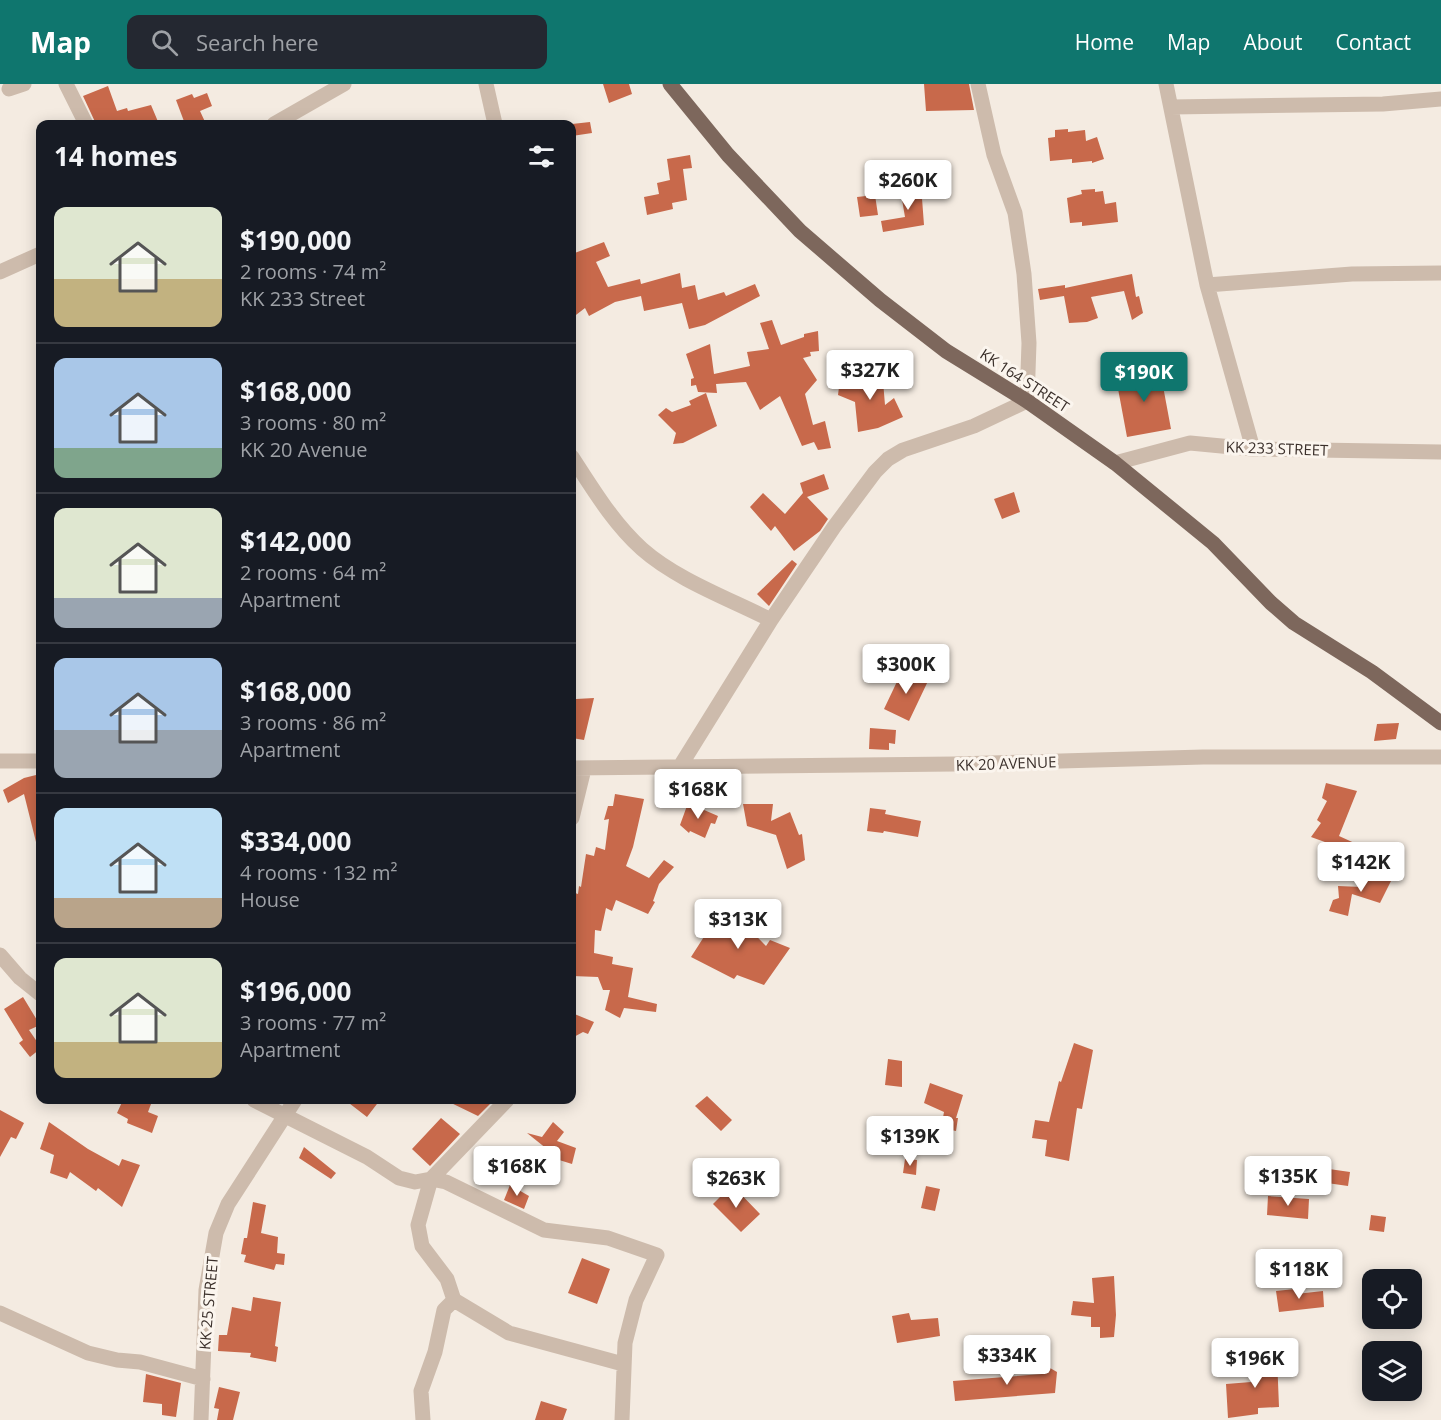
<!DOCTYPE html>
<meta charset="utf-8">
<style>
body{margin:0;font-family:"Open Sans",sans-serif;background:#242831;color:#f1f3f6;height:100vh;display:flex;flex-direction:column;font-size:22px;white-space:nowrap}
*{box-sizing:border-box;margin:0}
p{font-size:20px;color:#9ea1a6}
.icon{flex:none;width:33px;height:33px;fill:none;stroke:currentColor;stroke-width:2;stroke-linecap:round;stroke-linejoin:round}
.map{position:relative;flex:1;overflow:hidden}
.details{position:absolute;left:36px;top:36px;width:540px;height:984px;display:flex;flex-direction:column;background:#171b24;border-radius:12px;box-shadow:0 3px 15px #0003}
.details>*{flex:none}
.tools{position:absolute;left:1362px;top:1185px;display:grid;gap:12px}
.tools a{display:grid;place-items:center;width:60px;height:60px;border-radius:12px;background:#171b24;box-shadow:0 3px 15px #0003;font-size:30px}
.price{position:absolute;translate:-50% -51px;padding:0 14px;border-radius:6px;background:#fff;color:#222;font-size:20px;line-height:39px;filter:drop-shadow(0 2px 3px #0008)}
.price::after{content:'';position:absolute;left:50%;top:36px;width:18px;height:14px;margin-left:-9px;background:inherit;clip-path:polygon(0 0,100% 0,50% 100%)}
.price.on{background:#0f766e;color:#fff}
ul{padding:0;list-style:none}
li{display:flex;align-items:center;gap:18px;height:150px;padding:0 18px}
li+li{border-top:2px solid #363941}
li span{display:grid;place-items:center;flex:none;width:168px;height:120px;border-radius:12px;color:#555}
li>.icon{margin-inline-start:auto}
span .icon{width:72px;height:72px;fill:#fffc;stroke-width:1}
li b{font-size:26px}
h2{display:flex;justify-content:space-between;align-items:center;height:72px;padding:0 18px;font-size:26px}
header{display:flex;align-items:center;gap:36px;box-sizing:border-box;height:84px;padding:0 30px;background:#0f766e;color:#fff}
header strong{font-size:28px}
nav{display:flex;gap:33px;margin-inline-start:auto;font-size:21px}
.search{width:420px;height:54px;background:#242831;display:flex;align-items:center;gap:15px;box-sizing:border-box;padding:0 21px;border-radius:12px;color:#9ea1a6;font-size:22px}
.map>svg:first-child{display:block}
.building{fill:#c8694b}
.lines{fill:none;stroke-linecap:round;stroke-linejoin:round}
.minor{stroke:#cdbbac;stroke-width:15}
.major{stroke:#7d675c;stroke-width:15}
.labels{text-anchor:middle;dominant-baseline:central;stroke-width:6;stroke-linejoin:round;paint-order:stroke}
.street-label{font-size:15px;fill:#3b302b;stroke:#fbf5ee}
</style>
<header>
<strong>Map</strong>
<div class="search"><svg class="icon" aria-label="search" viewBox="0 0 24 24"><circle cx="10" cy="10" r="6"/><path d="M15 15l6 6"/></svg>Search here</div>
<nav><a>Home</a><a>Map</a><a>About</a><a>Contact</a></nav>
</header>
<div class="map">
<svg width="1441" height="1336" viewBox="0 0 1441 1336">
<rect width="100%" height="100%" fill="#f4ebe1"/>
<path class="building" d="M603 0H629L632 10 609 19Z
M924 0H969L974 26 926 27Z
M108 2 117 27 127 24 128 27 151 21 159 40H96L83 12Z
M207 9 212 22 200 27 206 40H185L176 16 192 10 194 14Z
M590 38 592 49 572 52V40Z
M1068 45V48L1085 46 1086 57 1097 53 1104 75 1092 79V77L1072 79V75L1050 77 1048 54 1055 53V46Z
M690 71 692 84 683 85 687 116 672 119 673 125 647 131 644 113 659 110 657 99 670 96 667 75Z
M890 83 893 101 875 104 872 86Z
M921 101 924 141 883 148 881 137 905 133 900 104Z
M1095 105V108L1103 107 1105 120 1116 118 1118 138 1082 142V138L1070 139 1067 114 1082 110 1081 106Z
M875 111 878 131 860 133 857 113Z
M604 158 610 172 596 178 608 203 640 195 641 200 680 189 682 204 695 201 698 216 724 208 726 212 755 200 760 212 705 241 689 245 682 219 644 227 641 212 615 218 589 232 585 224 572 234V170Z
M1132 190 1136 213 1139 212 1143 229 1132 236 1124 207 1091 213 1098 234 1087 238 1069 239 1064 212 1040 216 1038 205 1065 201V204Z
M772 236 781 261 804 253V250L818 247 819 267 810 268 811 272 803 274 817 296 805 310 813 341 825 337 831 364 818 366 814 358 802 362 780 312 760 326 746 298 716 300 717 309 698 308 696 301 691 302V295L694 294 686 270 710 260 714 290 750 282 747 268 769 265 760 239Z
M882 285 885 321 894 314 903 333 878 344 858 348 855 318 838 311 840 295 856 297V290Z
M1160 286 1171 345 1127 353 1116 294Z
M706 309 717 342 683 359 673 360 676 349 658 331 666 324 672 328 691 321 689 317Z
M824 390 829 405 807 413 828 435 820 447 794 467 775 442 771 447 750 423 763 409 785 430 803 409 800 399Z
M1014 408 1020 428 1002 435 994 415Z
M792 476 797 480 769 522 757 510Z
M903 585 928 597 909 637 884 625Z
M594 614 584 656 572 654V630L576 631V615Z
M1399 639 1396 655 1374 657 1377 640Z
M870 644 896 646 895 660 889 659V666L869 665Z
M40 690V757L36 758 24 710 8 719 3 706 24 694Z
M1326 699 1357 707 1339 752 1361 762 1358 770 1311 753 1321 739 1317 736 1327 717 1322 714Z
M615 710 644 715 633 763 626 782 649 794 664 776 674 783 659 800 653 817 655 818 648 830 616 816 612 827 606 824 601 847 595 846 594 869 613 873 612 880 633 884 628 913 657 920 656 928 624 924 620 934 605 926 610 906H603L598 893 572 892V808L578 810 579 802 581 803 586 770 594 772 596 763 605 766 609 735 604 736 608 722H613Z
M688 719 718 732 715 740 711 739 705 754 690 747 689 749 680 741Z
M743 720H773L771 737 790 728 799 751 802 750 805 776 787 785 776 751 747 742Z
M870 724 886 726 885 730 921 737 918 753 884 747 883 749 867 747Z
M1370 787 1392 795 1380 819 1352 810 1348 832 1329 827 1333 816 1339 814 1338 802 1362 803Z
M725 820 766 862 770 856 790 864 764 901 737 891 734 895 691 873Z
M23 913 40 941 29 946 40 962V965L30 973 19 959 23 956 4 925Z
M572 929 594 938 588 950 583 948 572 954Z
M1074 959 1093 966 1082 1025 1077 1024 1069 1077 1045 1072 1047 1056 1032 1054 1035 1036 1049 1038 1059 997 1061 998Z
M888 975 902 977V1003L885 1001Z
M930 999 963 1011 956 1034H958L956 1047 941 1044 944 1028 924 1019Z
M707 1012 732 1036 721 1047 695 1022Z
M123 1016H141L151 1020 148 1028 158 1032 152 1049 127 1039 128 1035 117 1029Z
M345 1016H380L367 1033Z
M445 1016H494L478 1032Z
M0 1026 24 1039 16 1055 11 1053 0 1073Z
M441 1034 460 1050 430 1082 412 1065Z
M49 1038 88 1065 119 1082 122 1075 140 1081 122 1123 98 1104 96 1107 70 1088 67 1095 50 1089 54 1071 40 1065Z
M553 1038 564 1048 557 1057 576 1064 572 1080 556 1075 557 1073 527 1049 542 1053Z
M925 1047 945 1049 942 1066 924 1062Z
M304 1063 336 1089 331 1095 299 1074Z
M905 1075 917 1076 916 1091 903 1089Z
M1315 1083 1350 1088 1348 1102 1313 1097Z
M510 1101 529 1112 524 1125 504 1116Z
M732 1101 760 1130 741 1148 713 1120Z
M926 1102 940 1105 935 1127 921 1124Z
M1268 1112 1309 1115 1308 1135 1267 1131Z
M253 1118 266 1121 261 1149 278 1153 277 1169 285 1170 284 1181 276 1180 274 1186 244 1178 246 1171 241 1170 244 1154H247Z
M1371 1131 1386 1133 1384 1148 1369 1146Z
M582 1174 610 1185 597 1220 568 1209Z
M1114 1192 1116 1231 1114 1253 1100 1254V1243H1091V1233L1071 1231 1073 1217 1094 1219 1092 1194Z
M1295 1205 1296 1210 1323 1207 1324 1223 1279 1228 1276 1207Z
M253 1213 281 1218 275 1262 278 1263 276 1278 250 1273 251 1269 218 1267 219 1251H227L232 1223 251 1227Z
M909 1229 911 1236 938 1234 940 1252 897 1259 892 1232Z
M1264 1273H1277L1279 1323 1258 1324V1330L1228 1334 1226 1300 1251 1298 1249 1274Z
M1043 1280 1057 1288 1055 1309 955 1317 953 1297 1042 1290Z
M146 1290 181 1299 176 1333 162 1331V1320L143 1318Z
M219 1303 240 1308 233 1336H217L219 1325 214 1324Z
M541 1317 567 1325 563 1336H535Z"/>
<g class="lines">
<path class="minor" d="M66 0 86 40
M486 0 495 40
M1166 0 1207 201 1253 365
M9 5 24 0
M1171 23 1383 20 1441 15
M274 40 344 0
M0 188 40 170
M1207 201 1352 190 1441 189
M572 373C593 405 613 439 642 465 677 496 730 515 771 536
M1115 379 1190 359 1253 365 1441 368
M0 677H40
M572 684 955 680 1203 673H1441
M679 684 771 536 834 443 875 388 888 375 903 366 974 342 1027 317 1029 259 1024 190 1015 129 994 71 978 0
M572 734 584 685
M0 871 20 894 40 910
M254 1016 367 1073 399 1094 415 1098 431 1095 446 1098 544 1146 608 1154 657 1171 636 1216 625 1259 622 1336
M454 1216 509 1249 623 1280
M0 1229 88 1269 117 1276 140 1278 203 1295
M201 1336 206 1206 216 1149 228 1120 295 1016
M423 1336 421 1307 435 1268 444 1226 454 1216 447 1195 422 1162 418 1141 431 1095 507 1016"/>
<path class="major" d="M670 0 728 71 800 147 880 216 946 267 1027 317 1115 379 1213 459 1271 519 1294 539 1372 588 1441 639"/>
</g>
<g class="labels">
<g class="street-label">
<text transform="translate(1025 296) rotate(33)">KK 164 STREET</text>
<text transform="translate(1277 364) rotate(2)">KK 233 STREET</text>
<text transform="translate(1006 679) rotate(-2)">KK 20 AVENUE</text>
<text transform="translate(208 1219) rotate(-85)">KK 25 STREET</text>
</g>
</g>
</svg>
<div class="tools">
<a><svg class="icon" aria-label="locate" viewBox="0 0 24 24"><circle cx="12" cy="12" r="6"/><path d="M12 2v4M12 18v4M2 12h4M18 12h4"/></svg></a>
<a><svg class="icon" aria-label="layers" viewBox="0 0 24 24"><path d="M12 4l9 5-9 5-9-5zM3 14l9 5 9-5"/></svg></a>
</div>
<b class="price" style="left:908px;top:127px">$260K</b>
<b class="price" style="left:870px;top:317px">$327K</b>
<b class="price on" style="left:1144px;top:319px">$190K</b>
<b class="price" style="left:906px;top:611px">$300K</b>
<b class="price" style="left:698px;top:736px">$168K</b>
<b class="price" style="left:1361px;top:809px">$142K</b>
<b class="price" style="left:738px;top:866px">$313K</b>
<b class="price" style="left:910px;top:1083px">$139K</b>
<b class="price" style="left:517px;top:1113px">$168K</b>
<b class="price" style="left:1288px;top:1123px">$135K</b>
<b class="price" style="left:736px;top:1125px">$263K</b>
<b class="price" style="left:1299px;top:1216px">$118K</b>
<b class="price" style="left:1007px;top:1302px">$334K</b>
<b class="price" style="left:1255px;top:1305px">$196K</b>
<section class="details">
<h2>14 homes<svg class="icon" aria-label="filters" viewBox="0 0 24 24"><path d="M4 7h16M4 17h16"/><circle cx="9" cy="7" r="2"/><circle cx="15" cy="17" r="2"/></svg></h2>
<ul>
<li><span style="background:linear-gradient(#dfe7d0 60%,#c2b280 0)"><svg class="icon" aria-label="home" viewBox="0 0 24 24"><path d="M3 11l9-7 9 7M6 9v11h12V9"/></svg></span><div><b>$190,000</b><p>2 rooms · 74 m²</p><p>KK 233 Street</p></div></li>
<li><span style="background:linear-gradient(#a9c7e8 75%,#7fa58c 0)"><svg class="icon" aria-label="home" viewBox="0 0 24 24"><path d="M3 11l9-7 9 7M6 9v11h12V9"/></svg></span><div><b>$168,000</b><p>3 rooms · 80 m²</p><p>KK 20 Avenue</p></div></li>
<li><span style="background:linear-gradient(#dfe7d0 75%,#9aa5b1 0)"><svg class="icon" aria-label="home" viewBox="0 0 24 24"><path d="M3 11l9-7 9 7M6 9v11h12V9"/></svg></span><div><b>$142,000</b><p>2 rooms · 64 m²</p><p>Apartment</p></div></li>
<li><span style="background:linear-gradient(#a9c7e8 60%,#9aa5b1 0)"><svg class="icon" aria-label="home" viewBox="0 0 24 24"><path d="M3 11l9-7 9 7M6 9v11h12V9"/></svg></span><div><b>$168,000</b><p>3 rooms · 86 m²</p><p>Apartment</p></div></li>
<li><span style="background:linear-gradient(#bfe0f5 75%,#b9a48a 0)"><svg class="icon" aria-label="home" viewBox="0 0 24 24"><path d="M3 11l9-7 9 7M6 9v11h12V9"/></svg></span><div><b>$334,000</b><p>4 rooms · 132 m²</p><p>House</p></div></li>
<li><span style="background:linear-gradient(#dfe7d0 70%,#c2b280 0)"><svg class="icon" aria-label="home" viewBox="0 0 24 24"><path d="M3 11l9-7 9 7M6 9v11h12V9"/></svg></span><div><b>$196,000</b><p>3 rooms · 77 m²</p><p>Apartment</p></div></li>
</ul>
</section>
</div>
